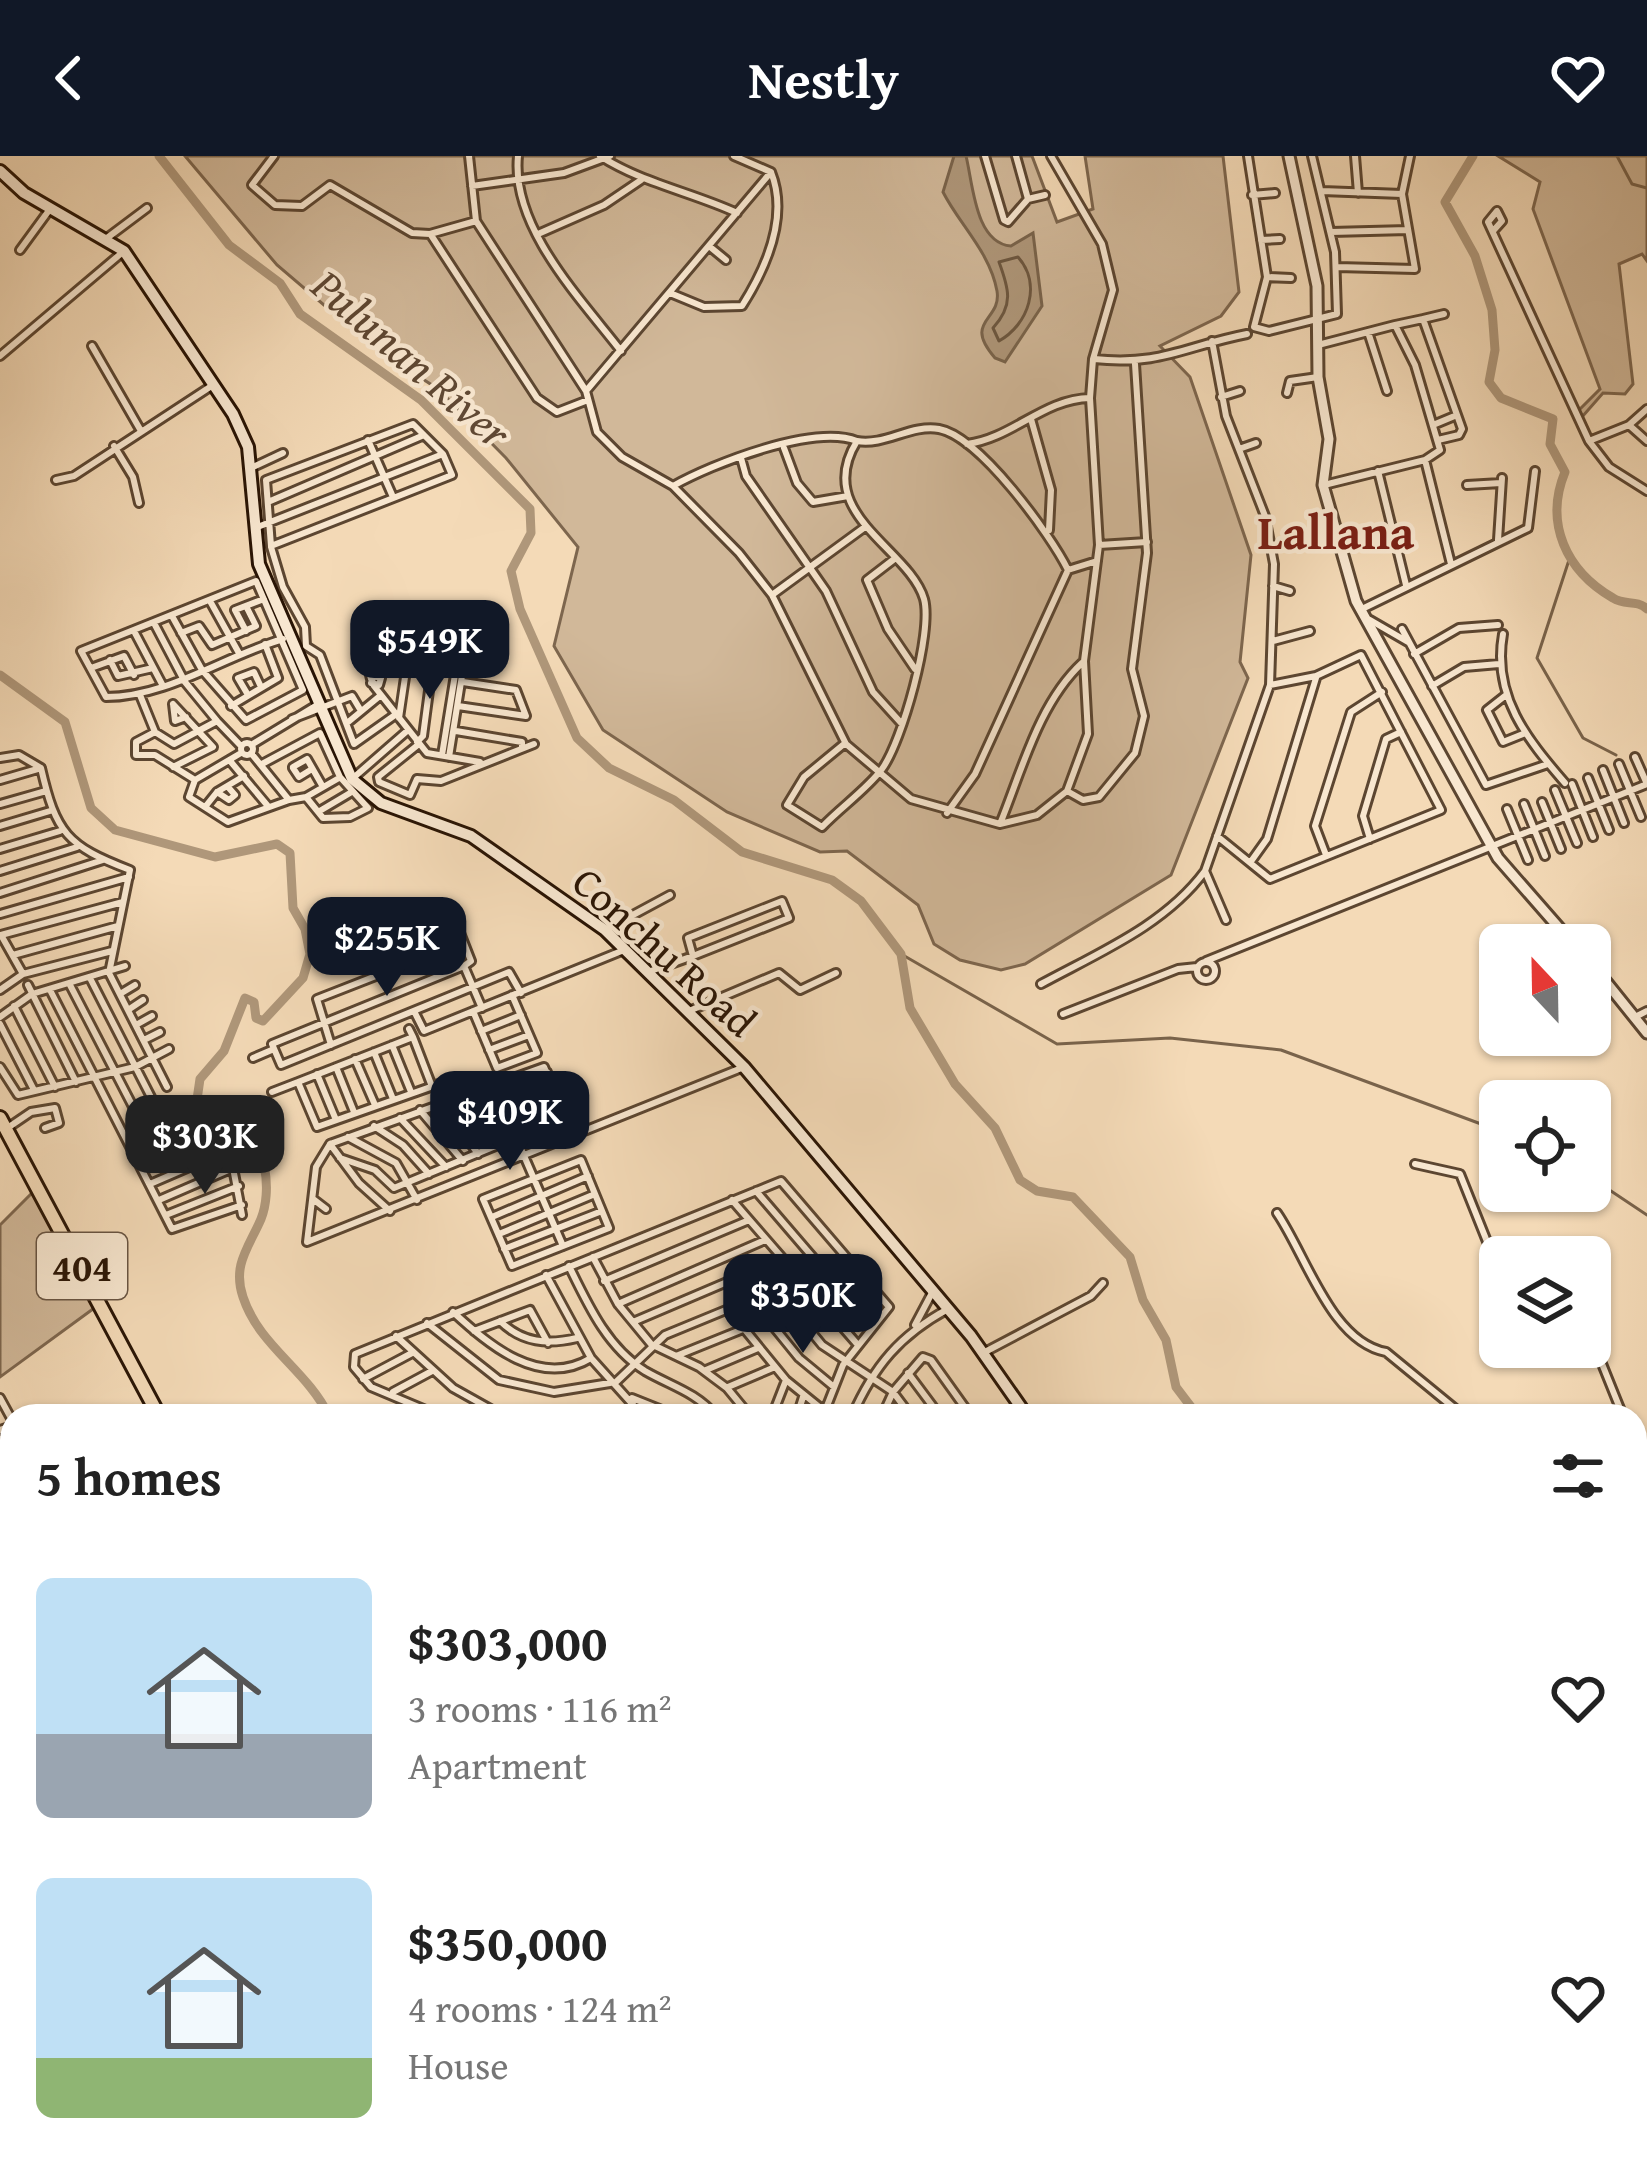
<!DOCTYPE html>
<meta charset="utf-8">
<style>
body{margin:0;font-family:"Gentium Book Plus",serif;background:#f6f6f6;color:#222;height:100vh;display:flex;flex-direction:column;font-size:45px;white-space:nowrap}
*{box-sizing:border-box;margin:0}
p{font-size:39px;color:#767676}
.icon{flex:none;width:66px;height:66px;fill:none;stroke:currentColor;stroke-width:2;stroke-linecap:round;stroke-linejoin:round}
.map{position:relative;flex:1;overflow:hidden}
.side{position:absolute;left:0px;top:1248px;width:1647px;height:771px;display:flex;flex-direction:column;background:#fff;border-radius:36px 36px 0 0;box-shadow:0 3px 9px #0004}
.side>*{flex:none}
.needle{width:78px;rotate:338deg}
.fabs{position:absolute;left:1479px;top:768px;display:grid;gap:24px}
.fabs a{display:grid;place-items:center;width:132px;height:132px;border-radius:18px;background:#fff;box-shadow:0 3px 9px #0004;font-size:60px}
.price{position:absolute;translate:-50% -102px;padding:0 27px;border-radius:24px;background:#111827;color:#fff;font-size:39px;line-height:78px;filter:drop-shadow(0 3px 6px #0008)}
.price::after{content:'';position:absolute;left:50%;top:72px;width:36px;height:27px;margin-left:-18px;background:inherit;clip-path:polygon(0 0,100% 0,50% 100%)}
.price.active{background:#222;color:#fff}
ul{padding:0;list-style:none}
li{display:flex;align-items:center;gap:36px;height:300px;padding:0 36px}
li span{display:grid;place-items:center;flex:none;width:336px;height:240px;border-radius:18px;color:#555}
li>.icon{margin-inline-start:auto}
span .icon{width:144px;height:144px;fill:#fffc;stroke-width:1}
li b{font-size:51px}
h2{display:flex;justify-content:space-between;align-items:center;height:144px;padding:0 36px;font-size:51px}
header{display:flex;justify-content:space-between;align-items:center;height:156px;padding:0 36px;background:#111827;color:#fff;font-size:54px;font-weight:700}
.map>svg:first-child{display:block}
.green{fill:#d1b899;stroke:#7d664e;stroke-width:3}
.water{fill:#af977a;stroke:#79634b;stroke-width:3}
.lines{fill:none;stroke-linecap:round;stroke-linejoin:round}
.shore{stroke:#6c563f;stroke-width:3}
.stream{stroke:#79634b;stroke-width:3}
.river{stroke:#af977a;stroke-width:9}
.minor-casing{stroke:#5c4631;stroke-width:12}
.tertiary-casing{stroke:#5c4631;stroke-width:15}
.secondary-casing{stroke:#291404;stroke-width:16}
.primary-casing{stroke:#291404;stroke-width:18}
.minor{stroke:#f8e7d0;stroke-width:6}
.tertiary{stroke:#f8e7d0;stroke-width:9}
.secondary{stroke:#f8e7d0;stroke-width:10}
.primary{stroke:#f4dab7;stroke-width:12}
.labels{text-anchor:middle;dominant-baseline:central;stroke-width:9;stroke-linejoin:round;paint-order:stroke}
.shield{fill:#f8e7d0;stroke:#675341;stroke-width:3}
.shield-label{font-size:39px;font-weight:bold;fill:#291404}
.street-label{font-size:42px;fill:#291404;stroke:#f8e7d0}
.water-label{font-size:45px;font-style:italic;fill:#5f4833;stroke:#f8e7d0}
.quarter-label{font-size:48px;font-weight:bold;fill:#7a1f14;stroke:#f8e7d0}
</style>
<header><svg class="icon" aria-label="back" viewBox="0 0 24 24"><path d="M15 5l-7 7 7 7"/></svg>Nestly<svg class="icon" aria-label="heart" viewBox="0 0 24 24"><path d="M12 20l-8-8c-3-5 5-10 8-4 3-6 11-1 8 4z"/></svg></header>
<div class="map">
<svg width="1647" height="2018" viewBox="0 0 1647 2018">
<rect width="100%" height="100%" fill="#f4dab7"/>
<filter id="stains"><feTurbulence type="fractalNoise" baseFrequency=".00167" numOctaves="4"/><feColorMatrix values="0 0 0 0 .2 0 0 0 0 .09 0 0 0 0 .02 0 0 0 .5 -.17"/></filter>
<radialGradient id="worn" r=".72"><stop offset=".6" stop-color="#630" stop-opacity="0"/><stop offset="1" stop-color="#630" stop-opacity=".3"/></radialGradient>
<path class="green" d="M185 0H1032L1057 66 1093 53 1085 0H1223L1239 136 1221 160 1160 190 1190 221 1251 399 1240 506 1248 522 1171 719 1025 808 1001 814 960 804 934 788 918 749 847 695 820 696 727 656 603 574 554 490 578 391 506 302 438 233 372 190 277 109Z
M1498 0H1647V105L1642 98 1619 108 1633 228 1625 238 1603 237 1582 261 1579 254 1600 233 1533 53 1540 26Z
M33 1036 97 1150 0 1221V1069Z
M317 2007H502L508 2018H325Z"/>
<path class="water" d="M954 0H966C973 28 975 87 1011 90L1033 77 1042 150 1005 206 995 202C962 164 1002 165 997 135 990 96 959 68 943 36Z"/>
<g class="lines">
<path class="shore" d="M1018 101C1042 128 1029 168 999 185L993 172C1014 149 1009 133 999 106Z"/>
<path class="stream" d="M1617 0 1632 28 1647 32
M1569 404 1537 502 1583 582 1616 599
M901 798 1057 888 1170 882 1281 894 1500 975
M1590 1021 1647 1059
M323 1247 324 1260
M865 2007 867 2018"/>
<path class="river" d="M159 0 229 89 280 127 300 158 421 244 530 353 531 377 511 415 520 453 577 582 609 612 674 644 742 696 832 724 861 745 901 798 910 852 955 928 995 972 1020 1024 1037 1035 1073 1041 1130 1101 1143 1144 1166 1184 1176 1231 1198 1260
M1473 0 1445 46 1475 100 1492 154 1495 194 1489 226 1501 242 1553 263 1550 288 1565 316C1544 367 1566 415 1613 442 1625 450 1636 443 1647 453
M0 519 65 566 91 652 115 674 215 701 277 688 290 697 293 752 305 773 310 798 303 822 263 865 256 862 254 846 245 842 224 895 200 923 195 957C209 961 227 963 239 970 267 985 272 1036 261 1063 249 1091 232 1109 243 1141 259 1190 307 1214 329 1260
M1635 1805 1647 1822
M0 1849 12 1854
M1037 2007 1050 2018
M403 2018 404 2007"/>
<defs>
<path id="minor" d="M274 0 252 29 275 49 302 50 330 29 412 77 430 78 476 65
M469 0 476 65 586 235 597 276 622 301 673 330 739 397 772 439 846 588 911 643 1000 668 1037 659 1067 635 1088 578 1084 505 1099 389 1090 242 1093 203 1113 134 1102 88 1051 0
M518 0C511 71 580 142 621 195
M600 0C642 27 691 36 737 57
M985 0 1004 64 1008 66 1028 43 1045 39
M1016 0 1028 43
M1248 0 1267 121 1254 171 1269 175 1337 158 1335 96 1312 0
M1355 0 1358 37
M472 30 564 17 610 0
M1322 35 1402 38
M1252 39 1275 37
M1493 75 1502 65 1497 55 1488 66 1589 285 1609 311 1647 335
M1331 76 1408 74
M538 78 604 49 641 24
M431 79 537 242 557 256 588 244
M107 82 147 52
M1261 84 1280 83
M709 90 726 104
M20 94 50 53
M1337 111 1415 113 1402 38 1410 0
M1267 121 1291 122
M670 137 704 151 742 150C766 112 789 61 771 16L734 0
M1423 163 1444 158
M1395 169 1423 163 1462 273 1459 279 1438 284
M1368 176 1387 235
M1318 189 1395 169 1415 209 1440 294 1425 304 1451 408
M92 190 141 275
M0 200 124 95
M1094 203C1161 210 1185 190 1247 178
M586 235 771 16
M1287 237 1290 225 1318 221
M1221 241 1240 235
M1031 263 1051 334 1049 374
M413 268 443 298 452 319 271 390 266 324Z
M1433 269 1457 259
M1629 269 1647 285
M368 284 393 341
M1589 285 1629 269 1647 253
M967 288C1013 282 1043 243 1090 242
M114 290 133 321 139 347
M784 292 797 327 813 346 848 340
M1239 293 1256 287
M741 302 746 320 826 435 873 536 902 568
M253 311 283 297
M1378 315 1406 429
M56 324 74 320 213 229
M1324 329 1425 304
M1467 329 1501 327
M673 330C712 308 813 268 857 285
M268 346 424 279
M255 372 443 298
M1498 384 1502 322
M1099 389 1147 386
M1342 390 1364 383
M271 391 283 431 305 471 306 490 320 499 354 588 395 559
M893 404 867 424 888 473 915 513
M1068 414 1097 405
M1273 430 1290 435
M772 439 865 371
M210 445 240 499
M1362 453 1528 372 1535 315
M172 460 202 514 246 564 303 534 256 425 81 495 106 541C168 541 224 500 283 483
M1370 464 1408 486
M154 467 185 526 217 565
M1402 473 1486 629 1548 608
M134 475 163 530
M246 475 235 454 264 443
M181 477 199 470 212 489 256 470 246 450
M1503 478C1492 540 1527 583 1565 627
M1273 485 1310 475
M1414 498 1459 472 1498 469
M110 504 118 520 153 512
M91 512 124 500 134 519
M374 520 381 522 379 529 371 527Z
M371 523 365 498 374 489 500 506 488 481 456 475 457 470
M374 530 427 597 480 606
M1432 530 1464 511 1499 508
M140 539 155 576 174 588 217 565 241 590
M248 539 238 522 254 516 261 531
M1506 539 1487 554 1503 586 1523 578
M173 548 213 591 173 611
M173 548 175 565 186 561
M231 550 278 522 265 488
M458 550 526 560 516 534 463 526
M399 562 409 494
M292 563 352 540 361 555
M347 567 381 539
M456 575 522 586V592
M155 576 136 586V599H155L195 624
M417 586 423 580 434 497
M241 593a6 6 0 1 1 12 0a6 6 0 1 1-12 0Z
M419 588 378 621 379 626 410 639 417 623 441 625 534 588
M844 588 804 621 787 649 822 671C841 651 866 634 882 613 902 586 933 476 924 443 909 392 812 358 857 285 885 290 911 268 939 273 979 280 1051 379 1068 414L975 618 947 657
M251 589 317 549
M241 597 195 624 189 641 228 666 289 644
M251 597 289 644 306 641 323 662 350 661 368 652 340 621 320 577 262 608
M442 599 458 500
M449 601 465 501
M1635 601 1647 628
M0 602 19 599 41 612C56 677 67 690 130 714L109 817 167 931
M231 606 267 649
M1619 608 1641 661
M293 611 307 603 323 631
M293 612 299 621 312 613
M1603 614 1624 667
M1588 622 1609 674
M352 623 407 575
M0 624 41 612
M1572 628 1593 681
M1555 634 1577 687
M1067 635 1083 644 1099 641 1135 597 1144 560 1132 513 1147 397 1135 208
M217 636 229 644 235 639 228 631
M306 641 339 622
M1542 646 1561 693
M0 648 46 635
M1524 648 1545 700
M205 651 217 636 244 620
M1507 653 1528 704
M318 656 350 637
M1000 668C1022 614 1039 547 1082 507
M0 670 50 655
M1217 680 1270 723 1441 654 1361 499 1316 520 1270 529
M1370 683 1363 660 1386 583 1401 576
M0 693 60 675
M1326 699 1315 670 1351 556 1382 536
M1252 704 1267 683 1316 522
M0 715 77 691
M1205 715 1226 764
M0 737 103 704
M0 758 129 721
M605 774 670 739
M460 777 471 805 464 810 482 852
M1 779 123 746
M1 779 23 818
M13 799 118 770
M1206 805 1647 628
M1197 815a9 9 0 1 1 18 0a9 9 0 1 1-18 0Z
M464 810 272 888 281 909 509 816 521 837
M648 816 693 800 789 762 782 745 688 782 693 800
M91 824 154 947 148 977
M1041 828C1100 796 1165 769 1205 715L1270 529 1274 408 1265 360 1226 260 1212 185
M28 829 76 926
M70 829 144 972 200 1012 221 1007 233 1012 242 1059
M0 834 23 818 112 795
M50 834 172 1073 242 1049
M120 838 135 829
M14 850 55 931
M128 854 143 844
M414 855 424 875 624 794
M473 855 497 912 537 897 512 839
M689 855 779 817 800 834 836 817
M1063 858 1178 813 1197 811
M0 861 32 838 125 810
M1635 861 1647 855
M0 868 34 934
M136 869 152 860
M409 873 413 881 298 926 317 971 439 928
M481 875 521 859
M413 881 431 928
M144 884 160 876
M331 889 317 843 463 786
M392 889 411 936
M489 894 529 879
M374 896 393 943
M253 902 274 893
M355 903 375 949
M0 911 18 939 135 911 169 893
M336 911 354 956
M317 918 336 964
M493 928 563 1090
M272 936 298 926
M442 947 478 998
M420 954 463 1005
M475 955 481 968
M400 962 446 1011
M455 962 501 945
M510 965 524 953 547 916
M374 970 403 989 429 1018
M6 973 31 956 55 952 59 967 45 972
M348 981 396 1007 417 1044
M330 988 316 1011 307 1086 744 911
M330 988 544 911 573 979
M330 988 359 1027 390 1055
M133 996 158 985
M340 1002 375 1014 394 1032 517 981 549 961
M581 1004 609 1072 512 1110 483 1043Z
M1415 1008 1460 1018 1500 1118
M141 1011 176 997
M150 1028 194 1009
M756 1035 871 1169
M313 1043 326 1053
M159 1044 233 1012
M732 1044 858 1189
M1277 1057C1306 1099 1331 1186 1386 1196L1464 1260
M166 1059 239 1030
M492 1061 588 1020
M499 1078 595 1038
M504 1093 602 1055
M593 1101 618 1148 651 1188 699 1211 727 1232 750 1260
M569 1110C588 1149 607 1191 645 1215 671 1230 696 1236 716 1260
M546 1119 591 1202 643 1260
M604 1125 749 1064
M776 1133 822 1189 893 1236 911 1260
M751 1143 799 1202 834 1231
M618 1148 765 1084
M728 1153 786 1224 823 1254
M453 1156C489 1189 540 1233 591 1202
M500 1165C522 1187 548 1189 577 1182
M633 1166 781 1103
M427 1167 499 1224 554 1236 616 1226 665 1179 799 1124
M915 1169 933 1135
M474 1175 530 1154 548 1187
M1590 1178 1623 1260
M396 1180 453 1232 503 1260
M983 1197 1091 1140 1103 1127
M676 1200 743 1173
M706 1214 758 1192
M908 1217 940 1260
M363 1223 412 1197
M728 1231 775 1211
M393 1236 432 1215
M0 1242 12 1264
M632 1242 677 1260
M440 1260 371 1231 354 1211 355 1198 781 1025 889 1151 843 1209 823 1260
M772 1260 786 1224
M797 1260 803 1241
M852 1260C874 1210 900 1179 948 1153
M882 1260 893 1236 923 1201 931 1204 971 1260
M0 1274 12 1270
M1635 1287 1642 1301
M1647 1299 1642 1301 1647 1316
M0 1487 12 1503
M1635 1507 1647 1537
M0 1670 12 1685
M125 2007 133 2018
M176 2007 185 2018
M227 2007 236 2018
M207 2018 221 2007
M549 2018 563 2012 575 2018"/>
<path id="tertiary" d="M1289 0 1317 130 1318 221 1329 283 1323 329 1356 445 1498 702 1574 789
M1590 806 1647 877
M0 1548 12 1542
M377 2018 387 2007"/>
<path id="secondary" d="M0 15 24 37 124 95 233 258 248 291 259 408 352 623 381 647 471 680 605 774 744 911 971 1180 1027 1260
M1635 1960 1647 1972"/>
<path id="primary" d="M0 962 159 1260
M696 2007 701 2018"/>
</defs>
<use href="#minor" class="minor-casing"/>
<use href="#tertiary" class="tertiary-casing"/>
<use href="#secondary" class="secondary-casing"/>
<use href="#primary" class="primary-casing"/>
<use href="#minor" class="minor"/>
<use href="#tertiary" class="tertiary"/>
<use href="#secondary" class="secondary"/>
<use href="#primary" class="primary"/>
</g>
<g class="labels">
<rect class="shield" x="37" y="1077" width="90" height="66" rx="9"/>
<g class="shield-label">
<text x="82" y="1110">404</text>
</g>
<g class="street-label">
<text transform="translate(665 795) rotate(42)">Conchu Road</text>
</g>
<g class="water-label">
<text transform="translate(412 202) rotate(41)">Pulunan River</text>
</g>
<g class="quarter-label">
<text x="1336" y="375">Lallana</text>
</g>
</g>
<rect width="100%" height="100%" filter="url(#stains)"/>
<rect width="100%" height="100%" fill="url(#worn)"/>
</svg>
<div class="fabs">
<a><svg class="needle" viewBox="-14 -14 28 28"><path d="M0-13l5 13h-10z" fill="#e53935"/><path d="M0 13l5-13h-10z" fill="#767676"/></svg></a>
<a><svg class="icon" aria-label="locate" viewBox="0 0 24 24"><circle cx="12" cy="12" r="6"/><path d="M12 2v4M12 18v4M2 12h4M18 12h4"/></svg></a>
<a><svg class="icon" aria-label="layers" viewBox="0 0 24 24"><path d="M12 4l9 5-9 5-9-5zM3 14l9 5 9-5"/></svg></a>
</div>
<b class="price" style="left:430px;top:546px">$549K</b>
<b class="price" style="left:387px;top:843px">$255K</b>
<b class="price" style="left:510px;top:1017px">$409K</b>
<b class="price active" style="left:205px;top:1041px">$303K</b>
<b class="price" style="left:803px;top:1200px">$350K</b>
<section class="side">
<h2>5 homes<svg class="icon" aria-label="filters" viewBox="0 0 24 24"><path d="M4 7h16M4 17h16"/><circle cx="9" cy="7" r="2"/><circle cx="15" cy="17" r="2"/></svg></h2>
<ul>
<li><span style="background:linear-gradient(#bfe0f5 65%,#9aa5b1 0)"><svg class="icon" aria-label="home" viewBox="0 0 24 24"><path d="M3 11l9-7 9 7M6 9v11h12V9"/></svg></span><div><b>$303,000</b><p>3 rooms · 116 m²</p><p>Apartment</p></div><svg class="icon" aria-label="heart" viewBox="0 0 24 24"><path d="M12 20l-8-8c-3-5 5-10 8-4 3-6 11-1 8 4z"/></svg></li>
<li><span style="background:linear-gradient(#bfe0f5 75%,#8fb573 0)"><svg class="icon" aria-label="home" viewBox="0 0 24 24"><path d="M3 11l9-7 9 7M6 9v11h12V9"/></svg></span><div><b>$350,000</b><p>4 rooms · 124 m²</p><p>House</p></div><svg class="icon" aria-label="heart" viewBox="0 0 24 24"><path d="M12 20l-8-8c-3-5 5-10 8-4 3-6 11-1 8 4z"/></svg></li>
</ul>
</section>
</div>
